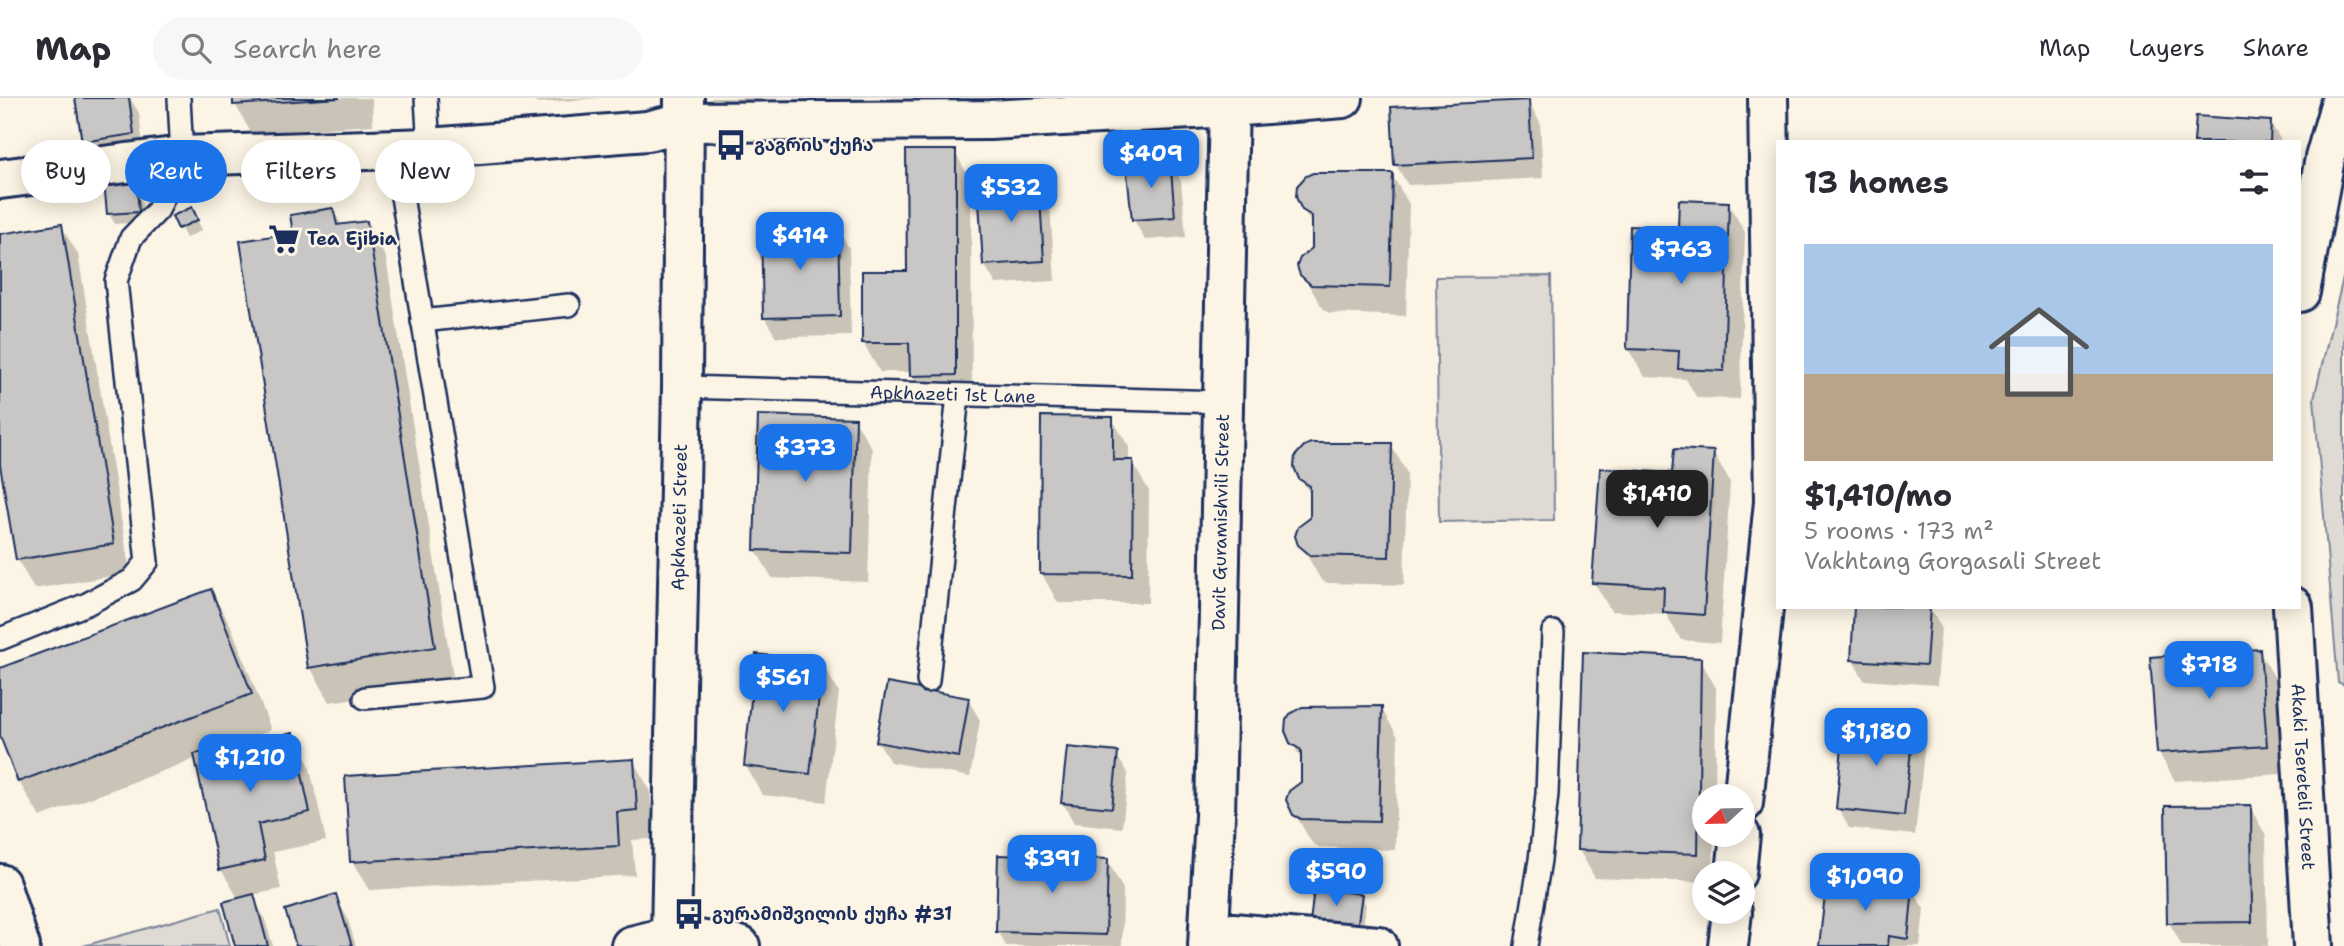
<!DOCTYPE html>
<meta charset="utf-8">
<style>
body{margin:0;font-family:"Shantell Sans","Noto Sans Georgian",sans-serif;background:#f7f7f7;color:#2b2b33;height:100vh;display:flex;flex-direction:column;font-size:26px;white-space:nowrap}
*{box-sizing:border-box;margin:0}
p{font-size:23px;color:#7c7c81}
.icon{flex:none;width:38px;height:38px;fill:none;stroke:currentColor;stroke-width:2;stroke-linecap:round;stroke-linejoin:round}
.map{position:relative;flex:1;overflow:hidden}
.sheet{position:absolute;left:1776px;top:42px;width:525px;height:469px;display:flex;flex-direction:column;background:#fff;border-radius:0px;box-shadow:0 4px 18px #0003}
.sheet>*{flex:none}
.hud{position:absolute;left:21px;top:42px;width:665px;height:63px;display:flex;gap:14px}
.needle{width:46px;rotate:248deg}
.controls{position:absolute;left:1692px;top:686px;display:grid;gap:14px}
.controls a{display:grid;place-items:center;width:63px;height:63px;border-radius:50%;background:#fff;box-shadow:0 4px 18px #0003;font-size:35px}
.price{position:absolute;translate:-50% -60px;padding:0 16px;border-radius:14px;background:#1a73e8;color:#fff;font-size:23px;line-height:46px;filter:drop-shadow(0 2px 4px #0008)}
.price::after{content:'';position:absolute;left:50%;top:42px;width:21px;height:16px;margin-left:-10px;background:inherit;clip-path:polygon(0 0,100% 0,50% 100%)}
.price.active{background:#222;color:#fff}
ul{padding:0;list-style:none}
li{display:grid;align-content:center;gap:14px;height:371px;padding:0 28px}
li span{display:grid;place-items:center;height:217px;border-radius:0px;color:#555}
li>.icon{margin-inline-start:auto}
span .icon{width:126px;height:126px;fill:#fffc;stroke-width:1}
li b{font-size:30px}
h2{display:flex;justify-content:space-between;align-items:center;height:84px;padding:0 28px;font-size:30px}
.pill{padding:0 24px;border-radius:32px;background:#fff;box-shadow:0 4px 18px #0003;font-size:24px;line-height:63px}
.pill.active{background:#1a73e8;color:#fff}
header{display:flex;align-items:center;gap:42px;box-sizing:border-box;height:98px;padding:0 35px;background:#fff;border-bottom:2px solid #e1e1e2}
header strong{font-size:33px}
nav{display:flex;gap:38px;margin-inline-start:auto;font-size:24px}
.search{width:490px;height:63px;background:#f7f7f7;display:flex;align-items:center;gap:18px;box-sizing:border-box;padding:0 24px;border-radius:38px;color:#7c7c81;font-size:26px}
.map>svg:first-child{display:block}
.green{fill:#dfdbd4;stroke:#7d8599;stroke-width:2}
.shadow{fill:#0003}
.building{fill:#c8c7c6;stroke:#1b2f5e;stroke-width:2}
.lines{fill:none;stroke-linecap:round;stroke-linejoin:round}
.lane-casing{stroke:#1b2f5e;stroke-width:26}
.street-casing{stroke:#1b2f5e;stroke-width:44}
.secondary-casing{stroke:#1b2f5e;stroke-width:44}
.lane{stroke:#fcf5e5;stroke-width:21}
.street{stroke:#fcf5e5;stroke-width:38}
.secondary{stroke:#fcf5e5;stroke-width:38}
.labels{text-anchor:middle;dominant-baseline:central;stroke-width:5;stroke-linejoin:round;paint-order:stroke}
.poi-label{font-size:18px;font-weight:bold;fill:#1b2f5e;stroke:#fcf5e5;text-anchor:start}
.street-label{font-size:18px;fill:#1b2f5e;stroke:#fcf5e5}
</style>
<header>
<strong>Map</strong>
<div class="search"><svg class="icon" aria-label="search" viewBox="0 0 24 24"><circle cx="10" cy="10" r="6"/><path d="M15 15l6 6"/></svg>Search here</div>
<nav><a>Map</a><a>Layers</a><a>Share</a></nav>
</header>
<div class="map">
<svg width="2344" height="848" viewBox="0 0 2344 848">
<rect width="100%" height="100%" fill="#fcf5e5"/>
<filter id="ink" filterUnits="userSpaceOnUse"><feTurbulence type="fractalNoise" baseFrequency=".0143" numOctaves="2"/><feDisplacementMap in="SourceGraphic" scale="14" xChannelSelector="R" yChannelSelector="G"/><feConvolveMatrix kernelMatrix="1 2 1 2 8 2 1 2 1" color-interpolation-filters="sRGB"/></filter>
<g filter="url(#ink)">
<path class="green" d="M2344 176V587L2338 584 2314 300Z
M1551 178 1554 422 1439 424 1436 179Z
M220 810 230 848H83Z"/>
<path class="shadow" d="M77 0H130L139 15 144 56 95 63 83 43Z
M234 0H372L373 27 251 35 235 6Z
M534 0H600L536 5Z
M711 0H754L756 17 722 19Z
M961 0H1025L1026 10 969 15Z
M1528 4 1540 24 1543 80 1408 87 1396 67Z
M2270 24 2282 44H2196Z
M955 54 971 83 972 306H928L911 274H880L863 245V175H908Z
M1169 63 1181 83 1186 139 1145 142 1134 122Z
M1392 77 1409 106 1406 218 1329 215 1323 211 1306 182 1313 151 1314 129 1303 111Z
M135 82 141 92 143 124 115 126 109 116Z
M1039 87 1050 107 1055 183 996 186 984 166Z
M1728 105 1745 134 1740 301 1697 300 1686 281 1645 279 1628 251 1680 132Z
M333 112 342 128 366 124 386 160 454 585 330 604 310 569 295 136Z
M175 119 197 121 202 132 186 140Z
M61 128 78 156 130 475 34 491 18 462 0 356V138Z
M837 129 849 150 851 238 776 239 764 219Z
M1112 321 1129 349V364H1132L1149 393 1148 505H1058L1042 476Z
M855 322 872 351 868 484 772 480 755 451Z
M1391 347 1407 375 1404 487 1328 485 1321 482 1304 452 1312 421V399L1301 381Z
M1713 355 1730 384 1720 545 1681 542 1666 516 1611 513 1594 484 1674 376Z
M211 493 231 528 271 632 223 650V652L293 637 309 666 326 743 273 754 281 791 252 797 264 819 273 848H237L239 802 221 771 197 660 40 719 19 684 0 633V572Z
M1929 509 1941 529 1937 587 1864 582 1852 561Z
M2259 553 2276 582 2282 676 2175 683 2159 655Z
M1700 561 1716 590 1715 698H1704V737H1714L1713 775H1704V784L1595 780 1579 752Z
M822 566 839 594 826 704 762 697 746 668Z
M968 602 980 622 970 679 890 664 878 643Z
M1381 610 1398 639 1395 752 1319 749 1312 745 1295 716 1303 685 1302 663 1292 644Z
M1913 624 1925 645 1915 737 1849 730 1838 710 1868 642Z
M1116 656 1128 676 1122 730 1074 725 1063 705Z
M633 663 650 692 653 741 632 742 635 777 369 792 352 763Z
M2250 709 2266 738 2268 848H2182L2169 824Z
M1107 762 1123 791 1122 848H1006L998 834Z
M1912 791 1924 811 1920 848H1821Z
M1361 797 1366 807 1362 840 1318 835Z
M335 798 347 819 356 848H298Z"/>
<path class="building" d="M75 0H129L134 36 82 44Z
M233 0H340L233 7Z
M1529 2 1532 60 1394 67 1391 9Z
M2196 18 2271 23 2270 44H2194Z
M906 52H956V277L910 278 909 245H862V173H907Z
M1170 61 1175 119 1132 122 1126 65Z
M1313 75H1393L1390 189 1311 187 1300 177 1297 168 1300 160 1312 150V118L1302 112 1296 99 1297 88 1306 78Z
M136 80 139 114 107 116 104 84Z
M1039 85 1044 163 983 167 978 88Z
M1679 102 1729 104 1724 273 1678 271 1679 253 1627 251 1630 128 1678 130Z
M192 109 198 122 178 131 172 118Z
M333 110 337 127 367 123 435 549 308 570 240 143 293 135 290 117Z
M62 126 114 446 16 462 0 367V136Z
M838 128 840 218 763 220 761 129Z
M758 317 856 320 852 455 754 452Z
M1041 318 1113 319V362H1133L1132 477 1040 476Z
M1311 345H1392L1389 459 1310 457 1298 447 1295 438 1298 429 1310 420V388L1299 381 1294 369 1295 358 1304 348Z
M1674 351 1714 353 1704 517 1663 514 1664 489 1592 485 1600 370 1672 375Z
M211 491 252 596 18 684 0 638V570Z
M1854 509H1930L1926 567 1851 562Z
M2260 551 2267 648 2157 655 2150 559Z
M1583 554 1701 560 1698 756 1577 752Z
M756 556 823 564 810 676 744 668Z
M887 585 969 600 959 659 876 644Z
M1382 608 1379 723 1301 721 1293 717 1286 702 1289 693 1301 684V652L1290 645 1285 633 1286 622 1290 616 1302 609Z
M1869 618 1914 623 1904 718 1836 711 1843 638 1867 640Z
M293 635 310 714 258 726 265 762 219 772 194 656Z
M1067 649 1118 654 1112 710 1061 705Z
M634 661 637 712 617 714 619 748 350 764 345 678Z
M2251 707 2252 824 2167 825 2165 708Z
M998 757 1108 761 1106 837 996 834Z
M1827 780 1913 789 1908 841 1889 838 1888 848H1819Z
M1314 790 1362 796 1357 831 1310 825Z
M254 796 268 848H235L223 804Z
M336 796 352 848H296L285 812Z"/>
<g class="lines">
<defs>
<g id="lane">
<path d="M426 0 429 50"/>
<path d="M422 223 569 207"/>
<path id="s1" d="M682 289 1224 304"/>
<path d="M0 541 87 506 132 482 147 464 116 183 131 140 158 112 182 58 179 0"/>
<path d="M928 583 958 297"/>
<path d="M365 600 483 589 394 50"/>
<path d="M1526 848 1540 762 1547 696 1553 534"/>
</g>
<g id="street">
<path d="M0 81 182 58 429 50 647 33 685 24 990 22 1230 9 1343 0"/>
<path d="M2300 194 2325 60 2342 0"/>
<path id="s2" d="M2293 509 2313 848"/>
<path d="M1743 705 1774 404 1768 0"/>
<path d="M1736 775 1740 737"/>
<path d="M0 786 20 848"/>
<path d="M671 838 740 848"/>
<path id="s3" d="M1208 848 1215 718 1229 0"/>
<path d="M1214 848 1220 840 1233 835 1378 848"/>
<path d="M1728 848 1732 814"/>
</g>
<g id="secondary">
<path id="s4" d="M631 848 671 838 682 289 684 0"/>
</g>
</defs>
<use href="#lane" class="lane-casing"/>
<use href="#street" class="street-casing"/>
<use href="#secondary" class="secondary-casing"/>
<use href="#lane" class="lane"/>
<use href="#street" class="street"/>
<use href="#secondary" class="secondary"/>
</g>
</g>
<defs>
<symbol id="bus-bare" viewBox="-9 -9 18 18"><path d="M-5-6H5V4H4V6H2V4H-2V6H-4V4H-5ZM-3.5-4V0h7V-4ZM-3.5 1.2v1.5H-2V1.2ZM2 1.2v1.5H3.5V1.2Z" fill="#1b2f5e" stroke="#fcf5e5" stroke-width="2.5" paint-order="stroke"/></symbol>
<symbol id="supermarket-bare" viewBox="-9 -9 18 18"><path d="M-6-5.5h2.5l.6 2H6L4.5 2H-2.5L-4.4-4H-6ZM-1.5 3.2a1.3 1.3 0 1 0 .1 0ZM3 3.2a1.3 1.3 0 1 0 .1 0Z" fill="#1b2f5e" stroke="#fcf5e5" stroke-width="2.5" paint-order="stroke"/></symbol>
</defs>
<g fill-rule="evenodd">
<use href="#bus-bare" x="709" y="25" width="44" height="44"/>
<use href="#supermarket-bare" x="262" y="119" width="44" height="44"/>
<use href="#bus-bare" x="667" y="794" width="44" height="44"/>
</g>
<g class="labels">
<g class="poi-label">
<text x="754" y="47">გაგრის ქუჩა</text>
<text x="307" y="141">Tea Ejibia</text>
<text x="712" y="816">გურამიშვილის ქუჩა #31</text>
</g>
<g class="street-label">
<text stroke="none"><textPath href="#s1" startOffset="271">Apkhazeti 1st Lane</textPath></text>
<text stroke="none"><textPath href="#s4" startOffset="460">Apkhazeti Street</textPath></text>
<text stroke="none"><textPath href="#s3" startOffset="424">Davit Guramishvili Street</textPath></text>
<text stroke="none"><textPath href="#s2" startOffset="170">Akaki Tsereteli Street</textPath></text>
</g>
</g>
</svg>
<div class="controls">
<a><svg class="needle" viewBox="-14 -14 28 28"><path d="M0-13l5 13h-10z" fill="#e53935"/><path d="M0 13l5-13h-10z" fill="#7c7c81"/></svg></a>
<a><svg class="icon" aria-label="layers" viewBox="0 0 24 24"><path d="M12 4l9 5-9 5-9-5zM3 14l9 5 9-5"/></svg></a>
</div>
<b class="price" style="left:1151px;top:92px">$409</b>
<b class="price" style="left:1011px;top:126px">$532</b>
<b class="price" style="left:800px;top:174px">$414</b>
<b class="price" style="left:1681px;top:188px">$763</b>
<b class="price" style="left:805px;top:386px">$373</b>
<b class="price active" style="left:1657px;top:432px">$1,410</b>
<b class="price" style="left:2209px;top:603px">$718</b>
<b class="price" style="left:783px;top:616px">$561</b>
<b class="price" style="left:1876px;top:670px">$1,180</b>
<b class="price" style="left:250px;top:696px">$1,210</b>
<b class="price" style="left:1052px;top:797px">$391</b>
<b class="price" style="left:1336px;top:810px">$590</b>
<b class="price" style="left:1865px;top:815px">$1,090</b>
<div class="hud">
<a class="pill">Buy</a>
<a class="pill active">Rent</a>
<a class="pill">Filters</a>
<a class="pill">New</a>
</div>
<section class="sheet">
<h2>13 homes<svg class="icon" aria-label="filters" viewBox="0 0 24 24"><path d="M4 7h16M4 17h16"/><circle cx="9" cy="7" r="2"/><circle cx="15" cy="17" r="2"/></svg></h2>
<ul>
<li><span style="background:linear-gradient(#a9c7e8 60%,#b9a48a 0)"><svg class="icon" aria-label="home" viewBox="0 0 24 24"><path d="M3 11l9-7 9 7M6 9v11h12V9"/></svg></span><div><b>$1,410/mo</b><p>5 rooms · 173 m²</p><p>Vakhtang Gorgasali Street</p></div></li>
</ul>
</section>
</div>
